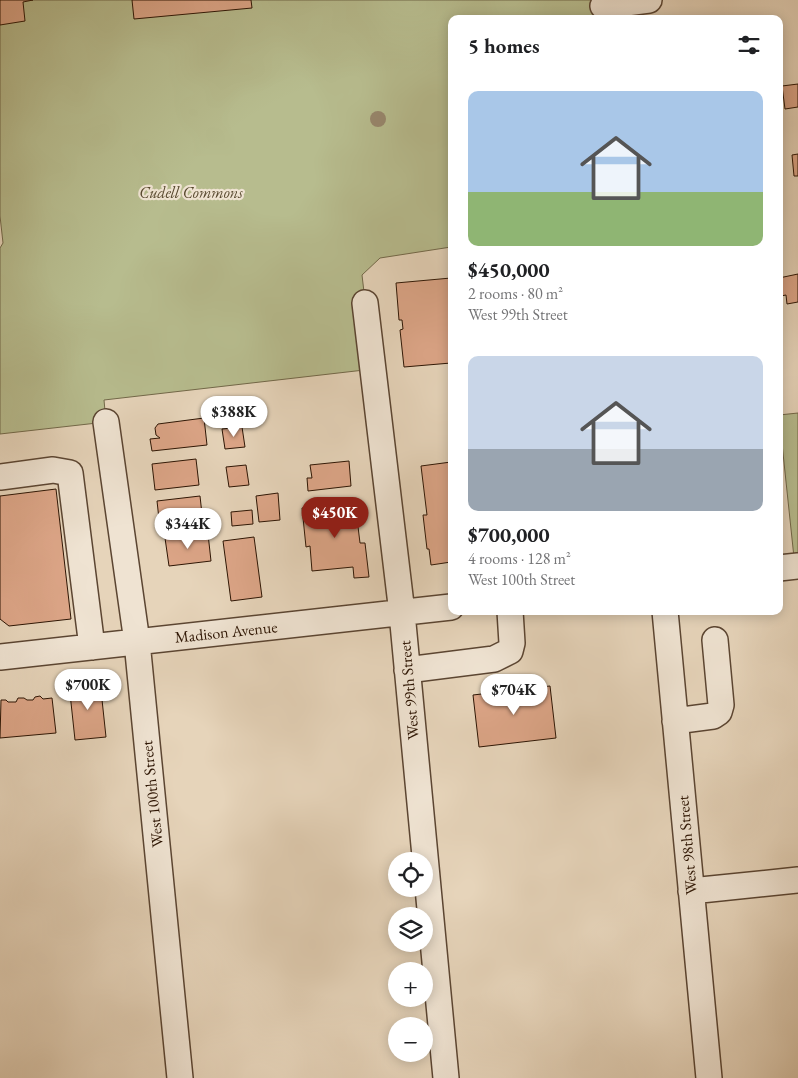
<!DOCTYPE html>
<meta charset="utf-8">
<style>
body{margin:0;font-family:"EB Garamond",serif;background:#f2f2f2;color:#202124;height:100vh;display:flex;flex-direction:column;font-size:19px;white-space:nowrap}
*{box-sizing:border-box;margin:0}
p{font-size:16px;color:#757577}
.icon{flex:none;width:28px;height:28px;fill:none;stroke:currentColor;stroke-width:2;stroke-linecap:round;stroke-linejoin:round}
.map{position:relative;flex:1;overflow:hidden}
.panel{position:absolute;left:448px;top:15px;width:335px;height:600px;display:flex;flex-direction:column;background:#fff;border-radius:10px;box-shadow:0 2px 12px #0003}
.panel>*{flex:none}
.buttons{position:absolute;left:388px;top:852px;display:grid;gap:10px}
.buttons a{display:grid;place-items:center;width:45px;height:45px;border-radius:50%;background:#fff;box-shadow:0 2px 12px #0003;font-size:25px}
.price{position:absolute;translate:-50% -42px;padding:0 11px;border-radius:18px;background:#fff;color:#222;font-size:16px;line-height:32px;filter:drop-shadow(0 1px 2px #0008)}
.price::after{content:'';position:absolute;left:50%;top:30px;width:15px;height:11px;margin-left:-8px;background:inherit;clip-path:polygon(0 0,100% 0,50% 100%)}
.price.selected{background:#8f2418;color:#fff}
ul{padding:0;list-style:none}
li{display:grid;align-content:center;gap:10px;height:265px;padding:0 20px}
li span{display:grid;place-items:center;height:155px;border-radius:10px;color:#555}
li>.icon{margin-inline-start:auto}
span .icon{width:90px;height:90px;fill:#fffc;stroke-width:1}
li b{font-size:21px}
h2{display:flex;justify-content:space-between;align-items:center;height:60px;padding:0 20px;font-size:21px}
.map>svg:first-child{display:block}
.green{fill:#b7bc8e;stroke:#726849}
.building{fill:#dca587;stroke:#2d1504}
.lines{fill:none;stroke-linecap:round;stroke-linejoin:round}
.minor-casing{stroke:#5b4532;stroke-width:28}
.minor{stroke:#efe3d2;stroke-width:25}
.tree{fill:#97866c}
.labels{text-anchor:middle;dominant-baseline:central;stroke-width:4.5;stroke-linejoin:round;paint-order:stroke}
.park-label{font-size:16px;font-style:italic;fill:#56472d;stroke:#efe3d2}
.street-label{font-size:16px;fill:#2d1504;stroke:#efe3d2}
</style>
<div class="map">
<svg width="798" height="1078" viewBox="0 0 798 1078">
<rect width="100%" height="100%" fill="#e6d4ba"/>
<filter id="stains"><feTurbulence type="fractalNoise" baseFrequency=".004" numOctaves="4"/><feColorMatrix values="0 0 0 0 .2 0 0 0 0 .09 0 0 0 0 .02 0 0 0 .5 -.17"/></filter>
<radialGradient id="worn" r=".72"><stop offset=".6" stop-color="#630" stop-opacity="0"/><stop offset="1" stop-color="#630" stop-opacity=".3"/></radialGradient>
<path class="green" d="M0 0H603L605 19H451V247L380 258 362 275 373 369 104 400 106 422 0 434V248L3 243 0 216Z
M798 413V566L795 567 779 415Z"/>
<path class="building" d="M0 0H33L23 2 25 21 0 25Z
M132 0H251L252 8 134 19Z
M798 84V107L785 109 782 86Z
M798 154V176H794L792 155Z
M798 274V302L787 304 786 295 781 296 779 278Z
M451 278V363L404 367 400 330 403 329 402 320H399L396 283Z
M204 418 207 445 152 451 150 439 160 438 156 435 155 428 158 424Z
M242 427 245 447 225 449 222 429Z
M196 459 199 485 155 490 152 464Z
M349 461 351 486 308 491 307 478H312L310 465Z
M451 462V562L431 565 429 549H427L423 515H427L421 466Z
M246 465 249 485 229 487 226 467Z
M56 489 71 619 9 626 0 619V496Z
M278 493 280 520 259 522 256 496Z
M200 496 203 523 160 528 157 501Z
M355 502 360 543H365L369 577 354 578 353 567 312 571 310 546 306 547 302 508Z
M779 507 782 541H780L779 544Z
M252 510 253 524 232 526 231 512Z
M208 534 211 561 169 566 165 538Z
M254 537 262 597 231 601 223 541Z
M100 681 106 737 75 740 69 684Z
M550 686 556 738 479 747 473 695Z
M40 696 43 699 52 698 56 733 0 738 1 700H6L8 702H16L18 698H24L27 700H33L35 697Z"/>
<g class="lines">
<defs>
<path id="minor" d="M603 6 649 0
M365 303 402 613 446 1078
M106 422 137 642 180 1078
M0 477 53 470 70 473 92 647
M779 568 798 566
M665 611 709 1078
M0 657 451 607
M407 670 494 659 510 651 512 643 510 611
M675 721 713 716 719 712 721 705 715 640
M691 891 798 880"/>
</defs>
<use href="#minor" class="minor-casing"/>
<use href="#minor" class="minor"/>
</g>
<circle class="tree" cx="378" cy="119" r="8"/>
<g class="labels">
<g class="park-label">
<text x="191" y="192">Cudell Commons</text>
</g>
<g class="street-label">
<text transform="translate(226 632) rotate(-6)">Madison Avenue</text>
<text transform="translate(409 690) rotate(-95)">West 99th Street</text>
<text transform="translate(152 794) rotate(-96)">West 100th Street</text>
<text transform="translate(687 845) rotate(-95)">West 98th Street</text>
</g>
</g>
<rect width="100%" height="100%" filter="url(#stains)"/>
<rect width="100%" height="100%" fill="url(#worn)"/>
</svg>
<div class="buttons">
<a><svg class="icon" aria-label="locate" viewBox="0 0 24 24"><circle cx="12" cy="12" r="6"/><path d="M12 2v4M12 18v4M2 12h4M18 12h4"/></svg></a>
<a><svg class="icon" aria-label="layers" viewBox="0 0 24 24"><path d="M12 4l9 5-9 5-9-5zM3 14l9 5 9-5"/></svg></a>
<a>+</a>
<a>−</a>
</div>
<b class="price" style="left:234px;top:438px">$388K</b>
<b class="price selected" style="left:335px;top:539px">$450K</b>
<b class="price" style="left:188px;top:550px">$344K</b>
<b class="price" style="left:88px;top:711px">$700K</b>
<b class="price" style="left:514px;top:716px">$704K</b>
<section class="panel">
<h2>5 homes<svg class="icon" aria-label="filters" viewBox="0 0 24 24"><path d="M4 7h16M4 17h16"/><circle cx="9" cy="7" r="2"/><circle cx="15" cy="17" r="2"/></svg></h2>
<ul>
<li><span style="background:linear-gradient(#a9c7e8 65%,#8fb573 0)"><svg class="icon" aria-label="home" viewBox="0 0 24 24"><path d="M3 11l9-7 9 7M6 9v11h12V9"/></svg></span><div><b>$450,000</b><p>2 rooms · 80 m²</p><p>West 99th Street</p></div></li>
<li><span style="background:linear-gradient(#c9d6e8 60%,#9aa5b1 0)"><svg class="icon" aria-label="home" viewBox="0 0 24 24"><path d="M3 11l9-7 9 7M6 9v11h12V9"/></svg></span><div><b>$700,000</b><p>4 rooms · 128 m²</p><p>West 100th Street</p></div></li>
</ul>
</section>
</div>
